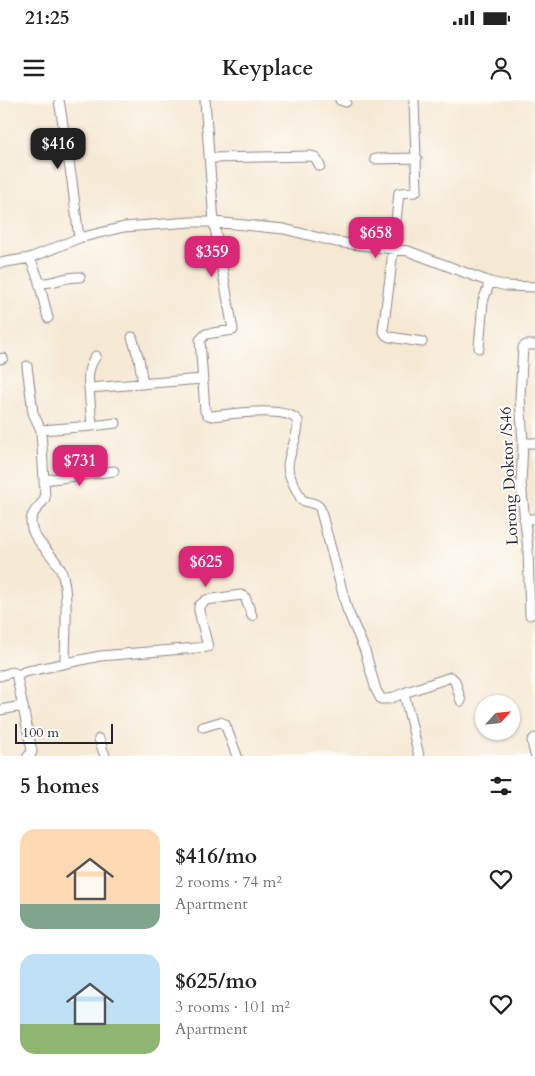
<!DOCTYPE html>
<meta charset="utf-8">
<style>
body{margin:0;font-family:Cardo,serif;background:#f6f6f6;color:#222;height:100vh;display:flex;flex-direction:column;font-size:19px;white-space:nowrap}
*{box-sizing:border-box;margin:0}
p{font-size:16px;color:#767676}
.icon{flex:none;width:28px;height:28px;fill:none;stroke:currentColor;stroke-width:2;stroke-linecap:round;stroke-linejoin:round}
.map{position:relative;height:656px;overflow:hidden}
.side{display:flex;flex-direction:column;background:#fff;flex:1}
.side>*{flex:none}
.needle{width:32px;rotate:63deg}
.controls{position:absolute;left:475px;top:595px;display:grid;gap:10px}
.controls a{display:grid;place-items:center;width:45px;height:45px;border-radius:50%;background:#fff;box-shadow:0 1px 4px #0004;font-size:25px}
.scale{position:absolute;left:15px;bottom:12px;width:98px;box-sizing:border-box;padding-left:5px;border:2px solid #22223b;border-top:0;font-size:14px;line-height:18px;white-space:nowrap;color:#22223b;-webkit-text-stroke:4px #fdfcf7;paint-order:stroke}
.price{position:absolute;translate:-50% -42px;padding:0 11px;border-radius:10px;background:#db2777;color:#fff;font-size:16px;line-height:32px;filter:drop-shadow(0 1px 2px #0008)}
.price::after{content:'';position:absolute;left:50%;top:30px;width:15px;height:11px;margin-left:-8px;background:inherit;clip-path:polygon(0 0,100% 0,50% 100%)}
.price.current{background:#222;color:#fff}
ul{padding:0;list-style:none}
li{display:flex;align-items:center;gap:15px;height:125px;padding:0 20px}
li span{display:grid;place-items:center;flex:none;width:140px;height:100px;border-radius:15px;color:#555}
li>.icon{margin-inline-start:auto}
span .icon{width:60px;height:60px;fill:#fffc;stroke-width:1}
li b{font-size:21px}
h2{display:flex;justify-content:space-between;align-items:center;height:60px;padding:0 20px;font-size:21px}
.status{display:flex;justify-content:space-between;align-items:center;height:35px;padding:0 25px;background:#fff;direction:ltr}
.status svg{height:14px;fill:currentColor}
header{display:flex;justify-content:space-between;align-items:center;height:65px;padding:0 20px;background:#fff;font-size:22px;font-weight:600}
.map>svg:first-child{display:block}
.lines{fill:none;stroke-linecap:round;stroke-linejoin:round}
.minor-casing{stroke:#8c8688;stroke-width:11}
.minor{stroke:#fff;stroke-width:9}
.labels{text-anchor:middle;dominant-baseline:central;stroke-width:4;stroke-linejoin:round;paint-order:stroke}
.street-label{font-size:16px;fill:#22223b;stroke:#fdfcf7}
</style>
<div class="status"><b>21:25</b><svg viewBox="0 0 49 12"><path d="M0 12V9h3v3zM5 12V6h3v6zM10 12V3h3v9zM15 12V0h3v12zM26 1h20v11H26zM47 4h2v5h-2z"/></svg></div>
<header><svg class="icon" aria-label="menu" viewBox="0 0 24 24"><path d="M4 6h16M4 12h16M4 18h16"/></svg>Keyplace<svg class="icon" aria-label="person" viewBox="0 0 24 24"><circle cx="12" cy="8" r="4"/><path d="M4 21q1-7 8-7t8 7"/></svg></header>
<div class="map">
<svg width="535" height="656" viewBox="0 0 535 656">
<rect width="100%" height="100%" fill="#fdfcf7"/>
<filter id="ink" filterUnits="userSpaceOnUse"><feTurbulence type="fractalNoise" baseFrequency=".02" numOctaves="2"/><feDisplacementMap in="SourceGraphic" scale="10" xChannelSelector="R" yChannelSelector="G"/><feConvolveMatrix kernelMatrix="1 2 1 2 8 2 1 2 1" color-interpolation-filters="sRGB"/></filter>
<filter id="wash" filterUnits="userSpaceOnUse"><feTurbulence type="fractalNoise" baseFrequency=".0096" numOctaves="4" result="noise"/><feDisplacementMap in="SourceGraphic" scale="20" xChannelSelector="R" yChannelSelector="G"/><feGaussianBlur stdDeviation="1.12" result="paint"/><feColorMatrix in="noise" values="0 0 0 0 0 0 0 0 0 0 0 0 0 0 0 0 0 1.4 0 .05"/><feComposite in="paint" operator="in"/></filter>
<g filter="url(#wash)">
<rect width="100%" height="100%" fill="#f6e9d4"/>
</g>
<g filter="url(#ink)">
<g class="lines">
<defs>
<path id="minor" d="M59 0 72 81 79 138
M205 0 214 122 233 230 206 234 200 240 205 311 208 315 212 316C230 314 287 305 298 321 299 337 288 353 288 367 288 377 297 390 301 399 307 404 315 401 320 408L347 509 365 551 376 590 381 599H389L404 593 419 656
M340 0 346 2
M414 0 417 90 415 92 399 93 390 178 383 230 386 235 390 237 422 242
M209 58 311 56 315 57 320 66
M375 59 417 58
M30 158 38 178 48 218
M0 163 30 158 79 138 124 127 191 122H214L284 129 336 142 408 151 490 182 507 186 535 187
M39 183C53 184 66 176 80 177
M132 237 139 259 143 284
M479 248 483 201 490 182
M0 259 3 258
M27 266 33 313 41 330
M89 288C88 275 88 267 96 256
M92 326 116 323
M523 343H535
M44 380 114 371
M524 419H535
M530 515 528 450 521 383 523 343 520 297 523 247 526 245H535
M65 562C65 540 69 492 62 473 56 454 30 441 31 421 31 412 41 406 45 398L41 330 92 326 89 288 202 279
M0 576 12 572 19 575
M404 593 451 577 455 581 461 601
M0 610 22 606
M203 627 220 622 225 624 237 656
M535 638 532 641 535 655
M99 639 105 656
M28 656 31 654 32 651 17 578 19 575 24 572 100 556 208 547 199 511V506L206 500 241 495 245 497 252 516"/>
</defs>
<use href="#minor" class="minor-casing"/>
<use href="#minor" class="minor"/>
</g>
</g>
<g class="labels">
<g class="street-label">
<text transform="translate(509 376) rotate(-93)">Lorong Doktor /S46</text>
</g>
</g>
</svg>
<div class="controls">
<a><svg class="needle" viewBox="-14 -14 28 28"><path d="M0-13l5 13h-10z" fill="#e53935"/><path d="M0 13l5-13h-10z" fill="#767676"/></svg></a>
</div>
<div class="scale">100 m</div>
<b class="price current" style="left:58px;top:70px">$416</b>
<b class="price" style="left:376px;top:159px">$658</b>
<b class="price" style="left:212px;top:178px">$359</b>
<b class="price" style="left:80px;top:387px">$731</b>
<b class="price" style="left:206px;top:488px">$625</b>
</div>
<section class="side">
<h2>5 homes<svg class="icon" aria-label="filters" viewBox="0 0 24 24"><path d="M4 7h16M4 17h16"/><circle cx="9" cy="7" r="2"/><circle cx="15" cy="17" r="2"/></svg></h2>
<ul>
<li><span style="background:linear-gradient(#ffd9b3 75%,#7fa58c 0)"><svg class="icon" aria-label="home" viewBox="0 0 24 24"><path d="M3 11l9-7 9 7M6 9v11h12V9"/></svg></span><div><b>$416/mo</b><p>2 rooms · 74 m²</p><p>Apartment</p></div><svg class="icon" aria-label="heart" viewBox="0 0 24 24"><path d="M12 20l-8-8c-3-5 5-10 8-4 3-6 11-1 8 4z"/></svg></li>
<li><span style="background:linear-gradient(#bfe0f5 70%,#8fb573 0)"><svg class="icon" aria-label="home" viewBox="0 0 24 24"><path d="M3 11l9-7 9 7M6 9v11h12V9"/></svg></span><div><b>$625/mo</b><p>3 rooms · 101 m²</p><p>Apartment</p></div><svg class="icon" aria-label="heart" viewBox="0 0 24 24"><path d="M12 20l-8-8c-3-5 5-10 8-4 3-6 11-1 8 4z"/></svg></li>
</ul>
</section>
